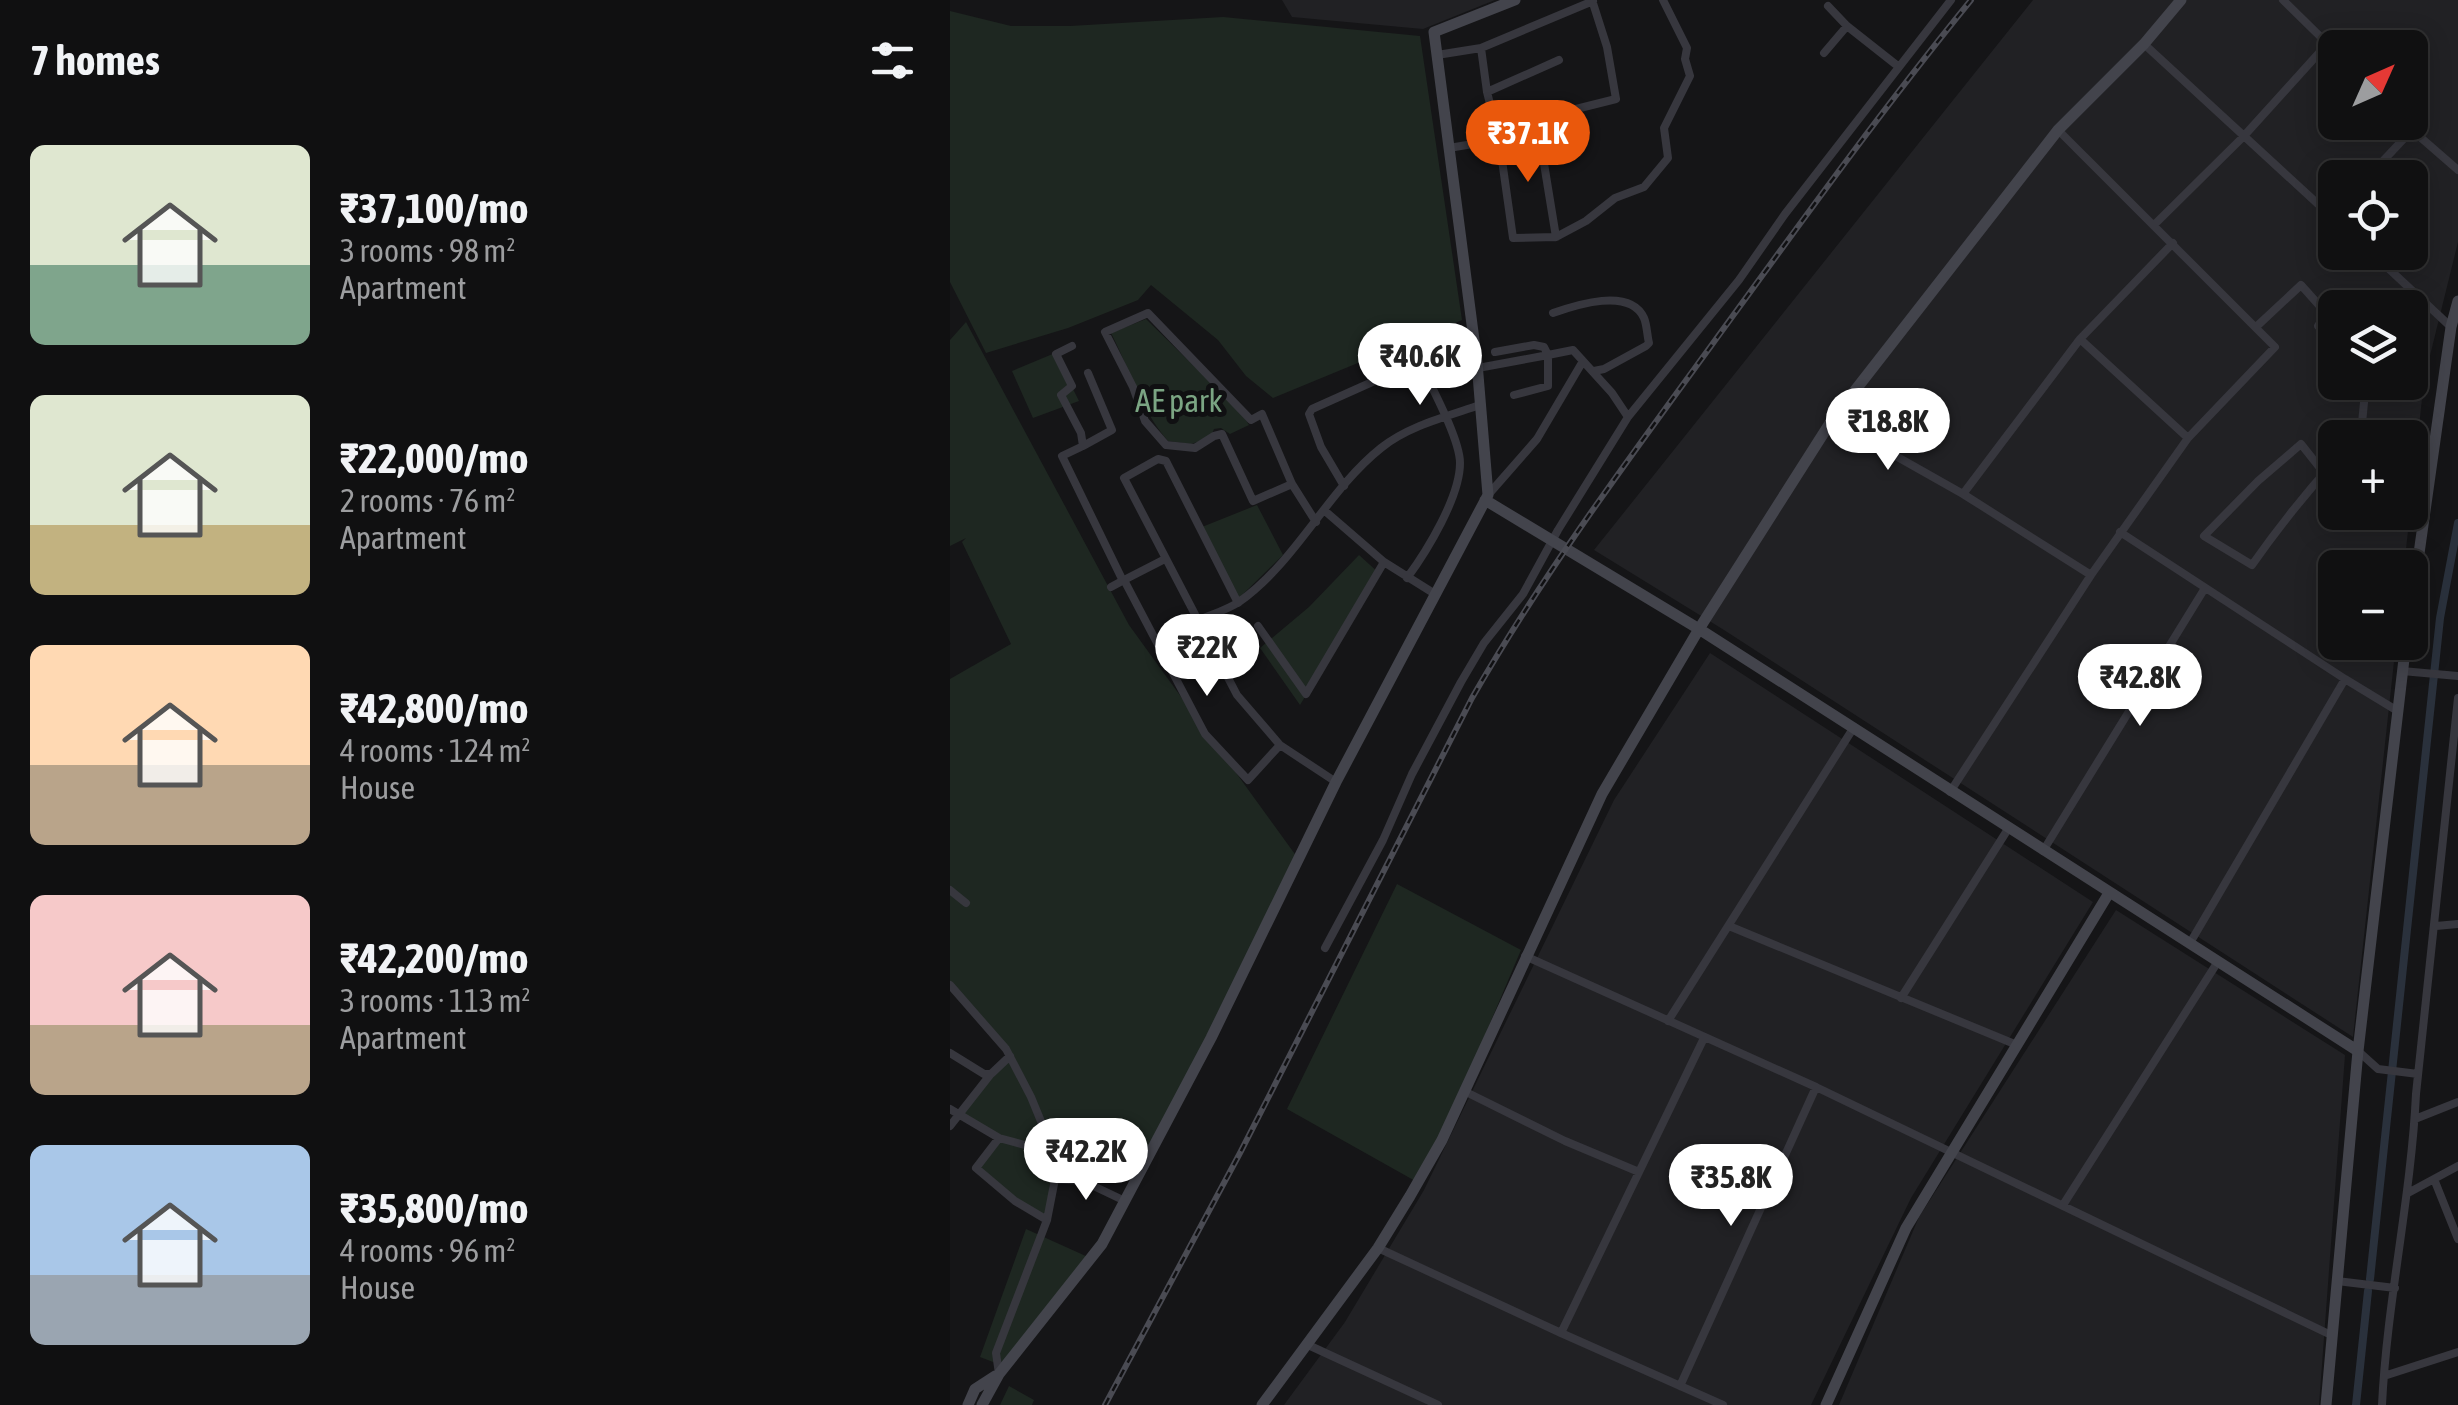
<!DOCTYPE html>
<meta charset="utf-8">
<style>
body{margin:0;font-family:"Asap Condensed",sans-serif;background:#19191a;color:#f1f3f6;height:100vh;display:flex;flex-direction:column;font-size:38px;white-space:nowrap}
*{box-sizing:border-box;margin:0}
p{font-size:32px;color:#9c9d9f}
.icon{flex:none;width:55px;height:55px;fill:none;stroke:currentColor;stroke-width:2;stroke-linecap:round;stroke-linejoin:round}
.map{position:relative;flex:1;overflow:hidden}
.side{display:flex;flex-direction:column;background:#101011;width:950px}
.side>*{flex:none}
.needle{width:65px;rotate:45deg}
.fabs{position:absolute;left:1368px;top:30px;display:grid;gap:20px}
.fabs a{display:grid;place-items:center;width:110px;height:110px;border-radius:15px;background:#101011;box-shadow:0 5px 25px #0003,0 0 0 2px #303031;font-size:50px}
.price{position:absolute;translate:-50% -85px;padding:0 22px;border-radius:35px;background:#fff;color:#222;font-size:32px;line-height:65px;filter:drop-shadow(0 2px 5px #0008)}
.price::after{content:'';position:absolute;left:50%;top:60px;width:30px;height:22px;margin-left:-15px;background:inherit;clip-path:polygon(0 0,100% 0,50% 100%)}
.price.current{background:#ea580c;color:#fff}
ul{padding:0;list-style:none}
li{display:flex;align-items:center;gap:30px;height:250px;padding:0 30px}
li span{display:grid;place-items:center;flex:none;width:280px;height:200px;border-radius:15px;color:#555}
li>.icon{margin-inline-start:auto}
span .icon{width:120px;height:120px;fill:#fffc;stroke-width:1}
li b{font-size:42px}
h2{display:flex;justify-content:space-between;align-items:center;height:120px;padding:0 30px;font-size:42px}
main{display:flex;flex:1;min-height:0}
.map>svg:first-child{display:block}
.built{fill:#212124;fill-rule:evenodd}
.green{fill:#1e2721}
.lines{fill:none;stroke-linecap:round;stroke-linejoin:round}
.canal{stroke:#2a313c;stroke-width:8}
.street{stroke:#37373e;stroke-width:8}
.secondary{stroke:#43444c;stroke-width:11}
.rail-casing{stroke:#4a4b53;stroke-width:6}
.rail{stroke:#101012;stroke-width:2.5;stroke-dasharray:8;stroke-linecap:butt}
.labels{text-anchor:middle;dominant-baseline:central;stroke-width:10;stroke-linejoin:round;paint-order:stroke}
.park-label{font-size:32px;fill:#7ba583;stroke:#101012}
</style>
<main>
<section class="side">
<h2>7 homes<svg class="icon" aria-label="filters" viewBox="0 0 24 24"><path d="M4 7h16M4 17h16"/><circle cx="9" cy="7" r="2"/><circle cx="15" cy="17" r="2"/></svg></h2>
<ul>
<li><span style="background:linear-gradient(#dfe7d0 60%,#7fa58c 0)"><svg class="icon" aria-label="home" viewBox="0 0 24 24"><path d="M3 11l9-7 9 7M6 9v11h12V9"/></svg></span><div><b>₹37,100/mo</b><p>3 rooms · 98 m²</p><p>Apartment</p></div></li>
<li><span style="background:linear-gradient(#dfe7d0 65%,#c2b280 0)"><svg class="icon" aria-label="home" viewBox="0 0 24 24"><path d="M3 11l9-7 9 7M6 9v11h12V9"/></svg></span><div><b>₹22,000/mo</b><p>2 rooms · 76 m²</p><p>Apartment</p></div></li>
<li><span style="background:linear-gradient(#ffd9b3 60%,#b9a48a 0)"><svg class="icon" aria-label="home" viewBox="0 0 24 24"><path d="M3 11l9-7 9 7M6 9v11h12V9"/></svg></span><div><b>₹42,800/mo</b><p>4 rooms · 124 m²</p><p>House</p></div></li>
<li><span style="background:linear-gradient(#f6c9c9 65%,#b9a48a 0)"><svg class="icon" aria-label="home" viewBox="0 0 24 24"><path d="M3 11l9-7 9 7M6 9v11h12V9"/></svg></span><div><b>₹42,200/mo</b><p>3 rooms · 113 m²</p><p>Apartment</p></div></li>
<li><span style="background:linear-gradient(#a9c7e8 65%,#9aa5b1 0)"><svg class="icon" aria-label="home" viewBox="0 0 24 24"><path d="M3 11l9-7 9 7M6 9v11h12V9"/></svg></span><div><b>₹35,800/mo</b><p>4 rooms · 96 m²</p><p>House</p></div></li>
</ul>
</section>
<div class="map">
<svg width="1508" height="1405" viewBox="0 0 1508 1405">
<rect width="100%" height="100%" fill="#151517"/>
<path class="built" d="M332 0H545L473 29 342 17Z
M1083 0H1508V242L1474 380 1460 512V438H1385V512L1460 513 1454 567 1385 568V642L1446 643 1403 1037 774 630 644 550ZM1385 48H1460V122H1385ZM1385 178H1460V252H1385ZM1385 308H1460V382H1385Z
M760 653 1143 902 961 1198 861 1405H334L395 1322 474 1190 664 800Z
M1166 910 1395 1055 1369 1405H889L969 1217Z"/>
<path class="green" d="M0 11 61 26H120L273 17 470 36 512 320 323 398 296 376 268 340 201 285 188 300 118 328 36 353 0 282Z
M196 319 251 373 281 396 299 425 280 434 271 428 264 429 260 438 241 444 218 441C191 410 180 370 161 333Z
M16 322 179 625 347 857 199 1150 103 1146 97 1220 26 1168 50 1138 11 1114 60 1056 0 983V679L61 644 12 542 16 538 0 546V340Z
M105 353 129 401 83 418 62 371Z
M307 505 333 555 289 598 252 527Z
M409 555 430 574 350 705 310 648 359 607Z
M447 884 571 950 493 1134 467 1182 337 1109Z
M76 1229 138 1257 51 1365 30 1357Z
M59 1386 84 1400 82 1405H50Z"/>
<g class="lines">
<path class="canal" d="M1420 1279 1490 618 1508 523
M1406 1405 1418 1291"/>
<path class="street" d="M1333 0 1385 51
M878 6 897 26 949 67
M1194 44 1381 216 1385 212
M531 48 537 92
M874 53 897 26
M487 55 531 48 643 1
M1108 130 1325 347 1238 438 1141 575
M1462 130 1508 170
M589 133 606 237 563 238 549 139 537 92 609 60
M499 148 630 126 626 109 666 99 657 47 642 0
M1417 178 1462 130 1455 122
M1204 225 1293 137 1378 43
M606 237 636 221 665 198 694 187 718 158 714 128 740 76 735 59 737 48 713 0
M1421 252 1501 327
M603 313C626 305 680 287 694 318 697 325 697 335 699 343L696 346 654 369 644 371
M1306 327 1351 285 1376 313 1368 326 1385 346
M1130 339 1238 438
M122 346 106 354 122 386 111 395 131 433 133 446 112 456 173 581
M545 352 584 345 594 347 598 355
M528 368 598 355
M564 395 598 386V355L623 350 633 361
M678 417 789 280 835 214 1001 0
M882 420 1013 494
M1402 438 1412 423 1416 382
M133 446 162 430 138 373
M1374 473 1351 444 1308 481 1254 536 1302 565C1328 528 1355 494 1385 461
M342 484 303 501 272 434 264 436 245 448 216 445 195 421 183 387 155 332 198 313 301 420 312 414 342 484 366 522
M394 486 371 447 359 414 362 409 469 361C480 384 510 439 510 463 510 497 477 551 457 578
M1170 532 1395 679 1240 943
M434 562 485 594
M174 580 215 559
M161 587 174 580 255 734 298 780 330 745 386 782
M288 603 216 461 208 459 174 478 287 695 330 745
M247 621C260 615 277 610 289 602 347 561 377 491 431 448 458 426 498 416 530 405
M308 626 356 694 434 562 375 511
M1452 671 1508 676
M1395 679 1446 710
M1000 792 1141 575 1013 494 1130 339 1223 243
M1093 851 1255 588
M0 890 16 903
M779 926 1067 1045
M1486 926 1508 924
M375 948 433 840 462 774 511 682 534 643 573 594 608 530 678 417 662 393 633 361 587 439 538 495
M575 956 866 1087 1381 1335
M0 985 56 1049 81 1097 104 1153 105 1179 97 1220 46 1353 49 1374
M951 998 1058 829
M718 1021 904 727
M754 1038 611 1333 773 1405
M1408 1051 1428 1069 1468 1074
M0 1053 34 1074H41L60 1056
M514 1091 615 1141 689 1172
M0 1109 49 1138 104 1153
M1465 1119 1508 1102
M0 1126 40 1075
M49 1138 26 1168 65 1201 97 1220
M105 1179 133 1181 175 1201
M1484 1179 1508 1239
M1458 1193 1508 1166
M1113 1205 1267 963
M428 1248 611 1333
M1387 1281 1445 1288
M356 1344 488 1405
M1434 1376 1508 1352
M730 1386 866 1087
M1432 1405C1437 1301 1461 1198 1466 1094L1508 698"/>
<path class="secondary" d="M535 500 749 629 1408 1051
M1460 617 1501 327 1508 301
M18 1405 25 1389 45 1376
M32 1405 49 1374 152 1244 261 1038 386 782 538 495 527 363 484 32 565 0
M312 1405 428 1248 460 1196 492 1140 652 794 749 629 882 420 1108 130 1194 44 1231 0
M876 1405 956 1228 1159 893
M1376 1405 1408 1051 1456 642"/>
<defs>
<path id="rail" d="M155 1405 290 1153 522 698C593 574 677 461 761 346 846 229 930 112 1021 0"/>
</defs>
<use href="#rail" class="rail-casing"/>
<use href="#rail" class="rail"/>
</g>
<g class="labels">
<g class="park-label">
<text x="229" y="400">AE park</text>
</g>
</g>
</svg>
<div class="fabs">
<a><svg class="needle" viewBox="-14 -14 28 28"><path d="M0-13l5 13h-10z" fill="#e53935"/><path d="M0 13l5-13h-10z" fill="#9c9d9f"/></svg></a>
<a><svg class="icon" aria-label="locate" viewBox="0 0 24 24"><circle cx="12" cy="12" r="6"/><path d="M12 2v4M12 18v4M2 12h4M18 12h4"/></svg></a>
<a><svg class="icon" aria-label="layers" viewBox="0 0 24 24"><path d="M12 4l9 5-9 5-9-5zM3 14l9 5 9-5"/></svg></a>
<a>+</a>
<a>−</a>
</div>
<b class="price current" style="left:578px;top:185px">₹37.1K</b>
<b class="price" style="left:470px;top:408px">₹40.6K</b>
<b class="price" style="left:938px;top:473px">₹18.8K</b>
<b class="price" style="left:257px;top:699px">₹22K</b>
<b class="price" style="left:1190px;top:729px">₹42.8K</b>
<b class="price" style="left:136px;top:1203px">₹42.2K</b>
<b class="price" style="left:781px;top:1229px">₹35.8K</b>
</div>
</main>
